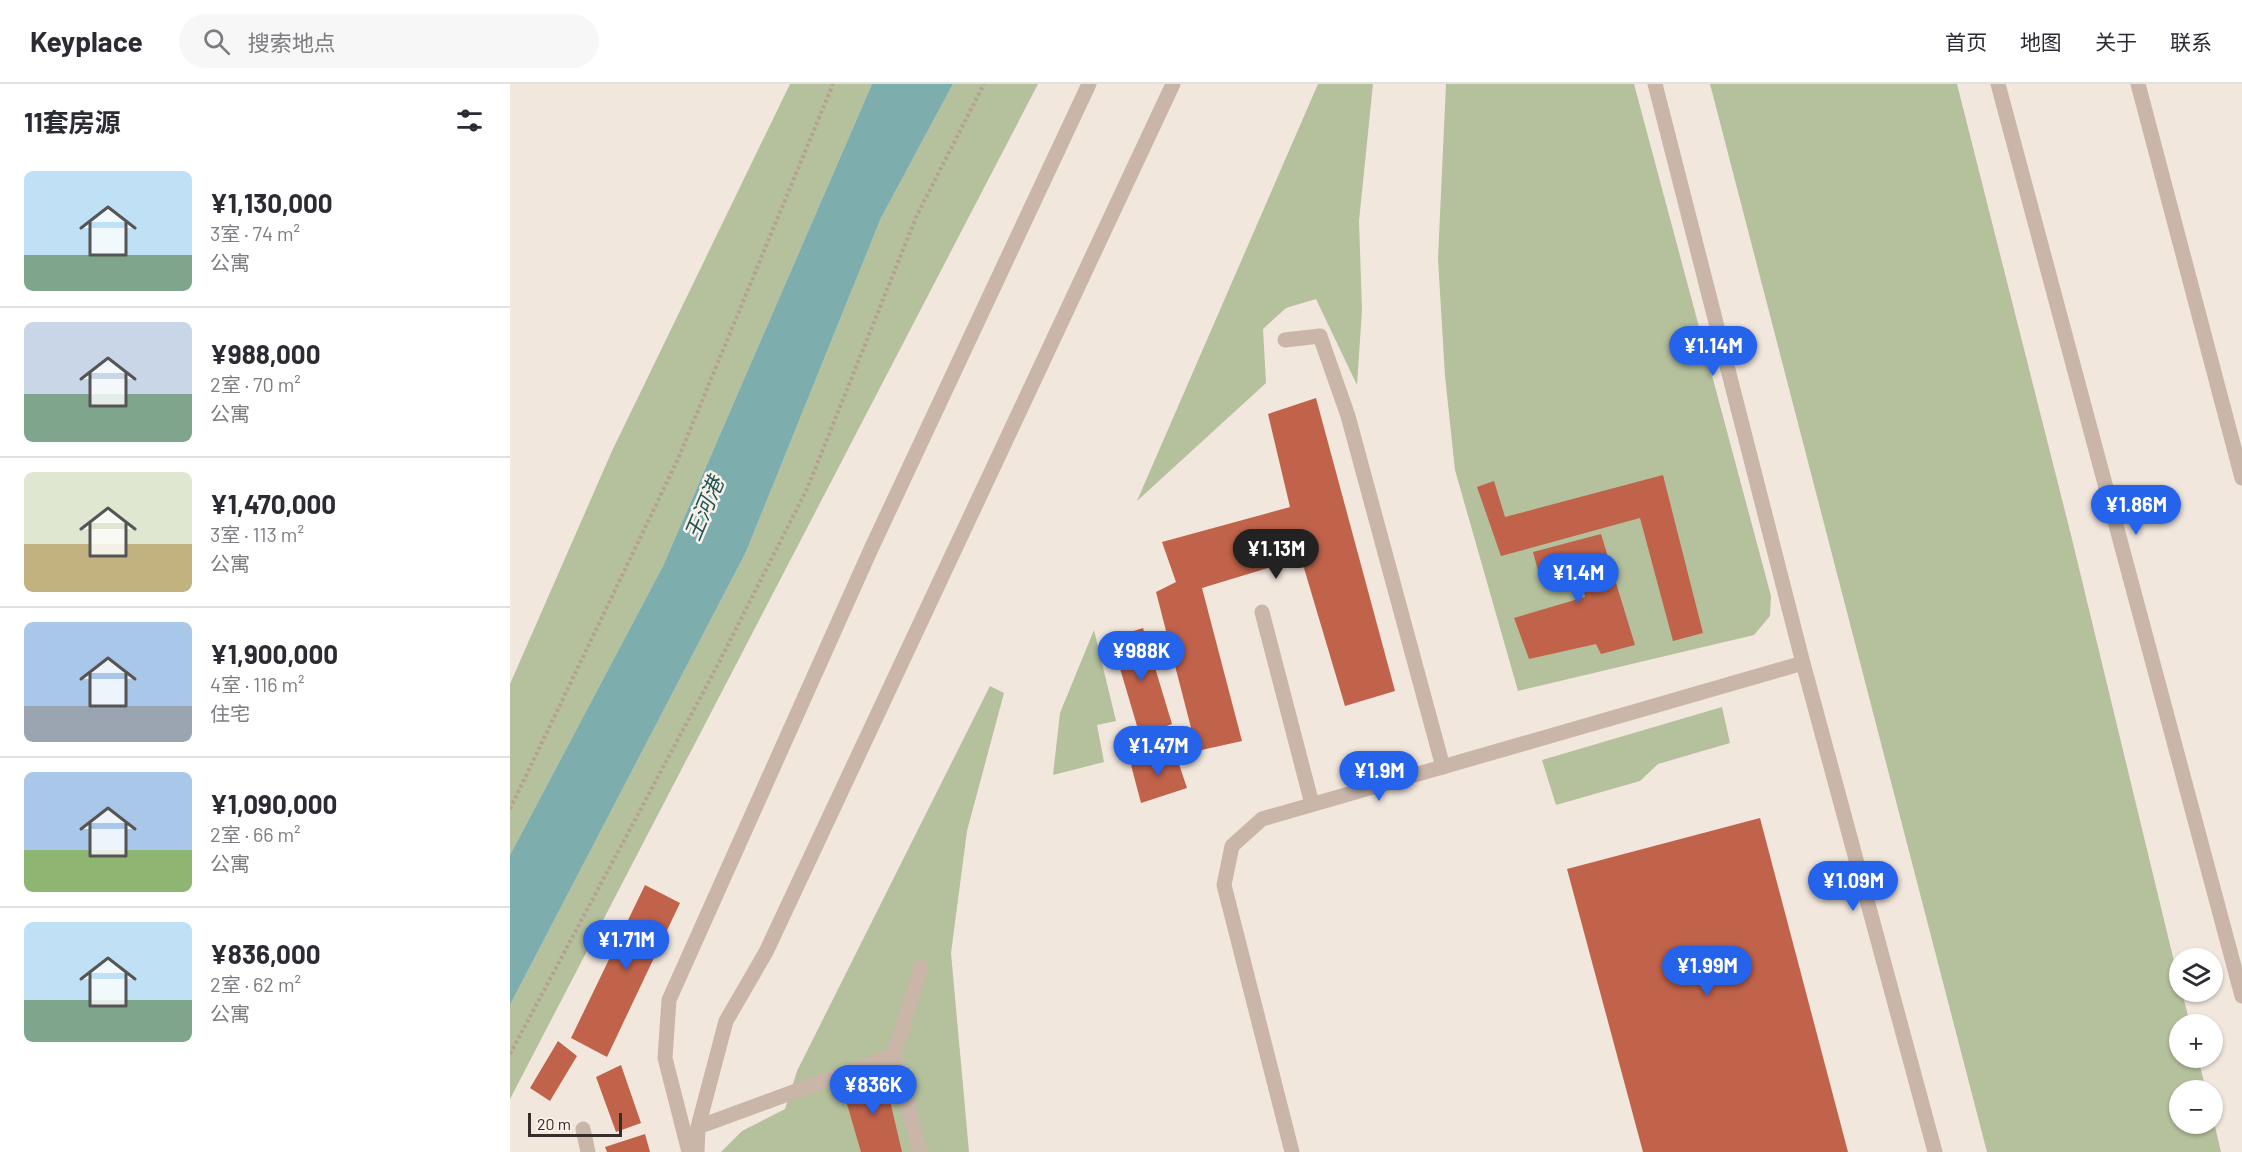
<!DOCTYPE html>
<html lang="zh">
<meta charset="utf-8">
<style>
body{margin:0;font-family:Barlow,"Noto Sans SC",sans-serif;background:#f7f7f7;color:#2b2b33;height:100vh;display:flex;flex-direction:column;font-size:22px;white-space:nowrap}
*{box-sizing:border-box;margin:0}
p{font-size:20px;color:#7c7c81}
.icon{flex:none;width:33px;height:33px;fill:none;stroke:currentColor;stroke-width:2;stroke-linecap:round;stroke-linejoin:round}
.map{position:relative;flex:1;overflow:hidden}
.panel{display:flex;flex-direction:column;background:#fff;width:510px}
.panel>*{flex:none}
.controls{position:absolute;left:1659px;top:864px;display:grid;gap:12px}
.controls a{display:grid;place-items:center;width:54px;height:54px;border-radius:50%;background:#fff;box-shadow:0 2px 4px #0004;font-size:30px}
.scale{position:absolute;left:18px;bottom:15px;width:94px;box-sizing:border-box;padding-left:6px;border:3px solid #362c29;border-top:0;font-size:16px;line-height:21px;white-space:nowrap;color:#362c29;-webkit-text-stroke:4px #f9f1e9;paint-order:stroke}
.price{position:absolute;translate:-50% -51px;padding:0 14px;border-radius:21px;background:#2563eb;color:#fff;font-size:20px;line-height:39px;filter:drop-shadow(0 2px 3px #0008)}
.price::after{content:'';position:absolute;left:50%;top:36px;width:18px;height:14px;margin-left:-9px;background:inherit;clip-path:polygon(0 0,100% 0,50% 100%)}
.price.current{background:#222;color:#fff}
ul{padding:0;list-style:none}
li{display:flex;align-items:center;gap:18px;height:150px;padding:0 24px}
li+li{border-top:2px solid #e1e1e2}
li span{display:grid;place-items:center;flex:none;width:168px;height:120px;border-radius:9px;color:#555}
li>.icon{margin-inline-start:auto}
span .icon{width:72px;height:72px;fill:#fffc;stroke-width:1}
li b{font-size:26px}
h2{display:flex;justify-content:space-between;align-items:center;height:72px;padding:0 24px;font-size:26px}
header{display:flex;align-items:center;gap:36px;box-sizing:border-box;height:84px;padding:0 30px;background:#fff;border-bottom:2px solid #e1e1e2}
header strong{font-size:28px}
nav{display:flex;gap:33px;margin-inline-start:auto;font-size:21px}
.search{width:420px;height:54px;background:#f7f7f7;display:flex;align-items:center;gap:15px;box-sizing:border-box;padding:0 21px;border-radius:33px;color:#7c7c81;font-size:22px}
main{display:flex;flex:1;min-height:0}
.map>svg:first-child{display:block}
.green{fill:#b5c09d}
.water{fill:#7dadad}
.building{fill:#c1634a}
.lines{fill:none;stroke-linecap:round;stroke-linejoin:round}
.path{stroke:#b5a093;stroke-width:4;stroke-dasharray:3 3;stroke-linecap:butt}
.service{stroke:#c9b6a9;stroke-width:15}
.minor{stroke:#c9b6a9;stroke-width:15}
.labels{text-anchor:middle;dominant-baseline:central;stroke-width:5;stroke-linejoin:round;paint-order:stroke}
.water-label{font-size:22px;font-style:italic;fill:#1f5556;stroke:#f9f1e9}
</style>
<header>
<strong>Keyplace</strong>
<div class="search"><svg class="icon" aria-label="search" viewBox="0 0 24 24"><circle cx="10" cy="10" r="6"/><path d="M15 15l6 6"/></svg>搜索地点</div>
<nav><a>首页</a><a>地图</a><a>关于</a><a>联系</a></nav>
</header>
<main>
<section class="panel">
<h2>11套房源<svg class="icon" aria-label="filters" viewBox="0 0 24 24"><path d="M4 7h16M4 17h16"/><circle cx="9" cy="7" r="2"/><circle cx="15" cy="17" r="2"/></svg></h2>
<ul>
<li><span style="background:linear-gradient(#bfe0f5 70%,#7fa58c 0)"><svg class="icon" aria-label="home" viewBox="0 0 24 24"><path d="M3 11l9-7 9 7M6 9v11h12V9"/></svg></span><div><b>¥1,130,000</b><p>3室 · 74 m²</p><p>公寓</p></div></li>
<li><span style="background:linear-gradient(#c9d6e8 60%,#7fa58c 0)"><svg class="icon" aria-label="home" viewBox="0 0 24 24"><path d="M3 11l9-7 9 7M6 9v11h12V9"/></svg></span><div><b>¥988,000</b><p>2室 · 70 m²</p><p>公寓</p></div></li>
<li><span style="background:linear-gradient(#dfe7d0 60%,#c2b280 0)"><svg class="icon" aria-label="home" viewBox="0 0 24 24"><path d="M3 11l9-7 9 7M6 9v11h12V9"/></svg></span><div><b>¥1,470,000</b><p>3室 · 113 m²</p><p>公寓</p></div></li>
<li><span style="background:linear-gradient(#a9c7e8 70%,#9aa5b1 0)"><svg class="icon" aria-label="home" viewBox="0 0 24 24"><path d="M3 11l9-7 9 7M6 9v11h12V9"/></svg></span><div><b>¥1,900,000</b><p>4室 · 116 m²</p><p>住宅</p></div></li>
<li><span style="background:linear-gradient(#a9c7e8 65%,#8fb573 0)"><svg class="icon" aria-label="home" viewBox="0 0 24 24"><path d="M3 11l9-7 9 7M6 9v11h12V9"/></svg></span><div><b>¥1,090,000</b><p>2室 · 66 m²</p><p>公寓</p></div></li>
<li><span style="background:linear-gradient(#bfe0f5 65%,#7fa58c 0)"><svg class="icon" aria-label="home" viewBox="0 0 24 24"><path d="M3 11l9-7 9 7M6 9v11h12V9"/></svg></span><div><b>¥836,000</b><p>2室 · 62 m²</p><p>公寓</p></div></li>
</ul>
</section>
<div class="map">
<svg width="1732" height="1068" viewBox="0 0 1732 1068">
<rect width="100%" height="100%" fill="#f1e7dd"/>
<path class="green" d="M280 0H362L153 482 0 771V600L102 367Z
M443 0H528L0 1015V921L236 468 371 134Z
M808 0H863L849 137 852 226 847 301 806 215 776 224 753 245 756 299 627 417Z
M936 0H1124L1261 512 1260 532 1244 551 1008 607 945 386 935 292 928 175Z
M1200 0H1447L1561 451 1669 898 1670 908H1672L1680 940H1670V974H1688L1696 1006H1670V1040H1702L1703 1034 1711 1068H1477Z
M584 546 606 637 587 641 594 678 543 691 550 629Z
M480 602 494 609 457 747 441 869 459 1068H211L232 1047 275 1025 287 987Z
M1212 623 1220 659 1148 680 1130 697 1046 721 1032 676Z"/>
<path class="water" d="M362 0H443L371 134 236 468 0 921V771L153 482Z"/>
<path class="building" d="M806 314 885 607 835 622 791 474 692 504 732 657 687 667 646 508 666 498 652 458 780 423 758 330Z
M1153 391 1193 549 1163 557 1130 434 991 472 967 403 984 397 995 433Z
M1091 450 1125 561 1091 570 1086 560 1019 575 1004 534 1075 513 1069 488 1031 498 1023 468Z
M633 544 662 640 630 652 601 554Z
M665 668 677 704 631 719 621 681Z
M1250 734 1338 1068H1133L1057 785Z
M135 801 170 819 97 973 61 954Z
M48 957 67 972 40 1017 20 1004Z
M111 981 131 1039 106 1048 86 993Z
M374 991 392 1068H351L332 1003Z
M135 1050 140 1068H97L95 1063Z"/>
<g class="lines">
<path class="path" d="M0 725 168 375 323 0
M0 970 205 586 297 405 407 131 474 0"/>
<path class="service" d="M1628 0 1732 394
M775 256 810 252 838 332 933 683
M752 528 802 720
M384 971 411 883
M188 1043 384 971 410 1068
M73 1045 78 1068
M179 1068 155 974 159 916 361 465 579 0
M187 1068 188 1043 216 937 256 868 663 0"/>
<path class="minor" d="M1145 0 1293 579 1425 1068
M1488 0 1732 912
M782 1068 714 801 722 762 752 735 1293 579"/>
</g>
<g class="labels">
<g class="water-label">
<text transform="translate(193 424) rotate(-67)">王河港</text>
</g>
</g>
</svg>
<div class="controls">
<a><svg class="icon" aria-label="layers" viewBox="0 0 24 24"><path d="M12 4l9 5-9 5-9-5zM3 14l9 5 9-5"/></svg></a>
<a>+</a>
<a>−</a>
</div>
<div class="scale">20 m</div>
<b class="price" style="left:1203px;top:293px">¥1.14M</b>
<b class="price" style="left:1626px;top:452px">¥1.86M</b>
<b class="price current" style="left:766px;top:496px">¥1.13M</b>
<b class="price" style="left:1068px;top:520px">¥1.4M</b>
<b class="price" style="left:631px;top:598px">¥988K</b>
<b class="price" style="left:648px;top:693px">¥1.47M</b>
<b class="price" style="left:869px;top:718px">¥1.9M</b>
<b class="price" style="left:1343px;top:828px">¥1.09M</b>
<b class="price" style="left:116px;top:887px">¥1.71M</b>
<b class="price" style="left:1197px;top:913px">¥1.99M</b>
<b class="price" style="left:363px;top:1032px">¥836K</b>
</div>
</main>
